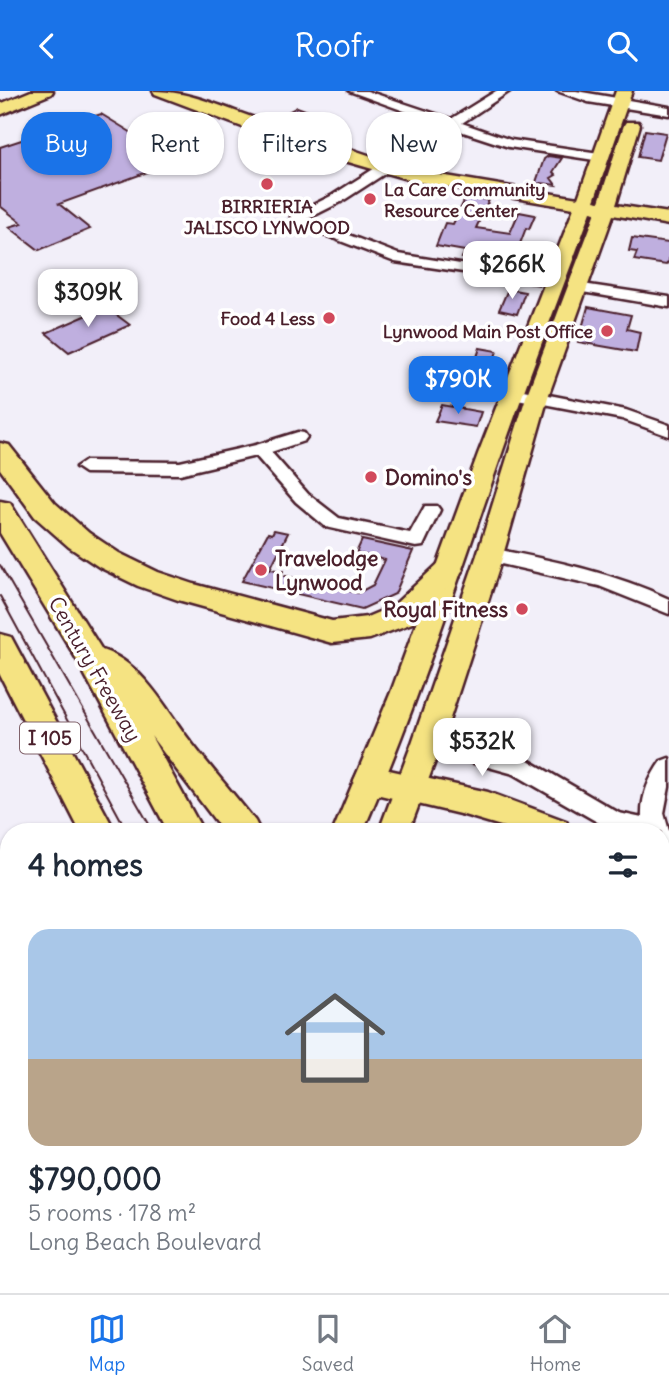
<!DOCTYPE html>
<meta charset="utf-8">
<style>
body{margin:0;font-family:Delius,sans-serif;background:#f2f2f3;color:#1f2937;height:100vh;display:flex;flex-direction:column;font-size:26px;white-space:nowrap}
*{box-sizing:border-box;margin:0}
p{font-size:23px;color:#747a83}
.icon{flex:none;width:38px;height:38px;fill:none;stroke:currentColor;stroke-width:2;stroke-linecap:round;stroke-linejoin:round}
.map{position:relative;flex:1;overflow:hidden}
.side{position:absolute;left:0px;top:732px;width:670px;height:471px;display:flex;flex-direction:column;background:#fff;border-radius:28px 28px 0 0;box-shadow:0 2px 5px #0004}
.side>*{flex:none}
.top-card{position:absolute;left:21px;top:21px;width:628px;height:63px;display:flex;gap:14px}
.price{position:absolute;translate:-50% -60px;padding:0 16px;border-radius:14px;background:#fff;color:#222;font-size:23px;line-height:46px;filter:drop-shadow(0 2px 4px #0008)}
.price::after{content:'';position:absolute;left:50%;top:42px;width:21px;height:16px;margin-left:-10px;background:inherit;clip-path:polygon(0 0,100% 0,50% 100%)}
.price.current{background:#1a73e8;color:#fff}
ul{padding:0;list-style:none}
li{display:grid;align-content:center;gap:14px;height:371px;padding:0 28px}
li span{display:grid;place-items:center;height:217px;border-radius:21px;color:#555}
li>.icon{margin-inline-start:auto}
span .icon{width:126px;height:126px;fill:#fffc;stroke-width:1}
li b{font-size:30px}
h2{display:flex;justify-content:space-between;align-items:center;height:84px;padding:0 28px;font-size:30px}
.chip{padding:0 24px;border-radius:28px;background:#fff;box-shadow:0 2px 5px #0004;font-size:24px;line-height:63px}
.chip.current{background:#1a73e8;color:#fff}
header{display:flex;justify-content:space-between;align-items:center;height:91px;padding:0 28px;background:#1a73e8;color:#fff;font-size:32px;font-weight:600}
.dock{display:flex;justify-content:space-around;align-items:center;height:98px;border-top:2px solid #e0e1e3;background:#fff;font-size:19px;color:#747a83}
.dock a{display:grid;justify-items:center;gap:4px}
.dock .current{color:#1a73e8}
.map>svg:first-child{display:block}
.building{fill:#bfafdf;stroke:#4a1f2b;stroke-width:2}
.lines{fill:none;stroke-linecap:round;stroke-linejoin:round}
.minor-casing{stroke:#4a1f2b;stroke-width:5}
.major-casing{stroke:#4a1f2b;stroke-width:5}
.highway-casing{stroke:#4a1f2b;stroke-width:5}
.minor{fill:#fff;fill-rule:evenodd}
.major{fill:#f5e382;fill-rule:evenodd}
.highway{fill:#f5e382;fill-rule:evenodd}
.tram-far1{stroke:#4a1f2b;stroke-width:2}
.tram{stroke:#4a1f2b;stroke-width:2.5}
.poi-dot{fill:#d1495b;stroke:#fff;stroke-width:2.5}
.labels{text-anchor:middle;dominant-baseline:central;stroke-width:7;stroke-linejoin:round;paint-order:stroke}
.far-poi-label{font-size:18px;font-weight:bold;fill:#4a1f2b;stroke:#fff;text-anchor:end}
.shield{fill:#fff;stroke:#80626b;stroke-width:2}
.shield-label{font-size:19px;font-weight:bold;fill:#4a1f2b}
.poi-label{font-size:21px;font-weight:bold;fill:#4a1f2b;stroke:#fff;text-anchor:start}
.street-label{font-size:21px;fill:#4a1f2b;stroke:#fff}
</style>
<header><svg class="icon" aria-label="back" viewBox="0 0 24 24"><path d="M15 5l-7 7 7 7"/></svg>Roofr<svg class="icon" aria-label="search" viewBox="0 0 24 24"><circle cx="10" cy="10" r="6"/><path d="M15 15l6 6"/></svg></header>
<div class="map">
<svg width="669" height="1202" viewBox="0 0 669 1202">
<rect width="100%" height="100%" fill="#f2eff9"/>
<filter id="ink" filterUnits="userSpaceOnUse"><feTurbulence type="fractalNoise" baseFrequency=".0143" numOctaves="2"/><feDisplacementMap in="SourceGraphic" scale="14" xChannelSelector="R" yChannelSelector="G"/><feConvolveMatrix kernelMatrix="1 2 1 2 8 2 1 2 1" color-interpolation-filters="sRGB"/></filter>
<g filter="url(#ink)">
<path class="building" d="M297 16 313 22 296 32 279 26Z
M101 23 178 70 59 113 90 138 39 159 9 136 22 132 0 115V56Z
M645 39 666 42 658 69 638 66Z
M548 65 562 67 553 81 556 84 551 87 556 94 541 92 535 94 544 68Z
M466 106 489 109 476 137 510 142 519 121 535 124 529 138 526 137 518 158 515 157 512 163 485 159 479 169 462 167 465 160 436 155 445 132 453 133Z
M632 147 669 152V170L666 174 634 169 637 161 629 160Z
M508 198 525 201 517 223 499 219Z
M106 216 130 234 69 261 46 242Z
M588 216 631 224 627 238 640 241 636 261 578 251Z
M480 257 497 260 490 281 476 278 478 272H475Z
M442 314 481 321 476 336 435 330Z
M274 439 288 442 270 478 283 480 281 484 358 502 373 494 385 469 356 462 362 449 413 460 395 503 362 518 242 490 268 442 272 443Z"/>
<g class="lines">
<defs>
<path id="minor" d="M349 0H367L451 28 496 0H510L462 32 511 49 606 63 607 66 601 70 509 56 454 38 341 111 307 128 398 163 553 188 560 192 558 195 395 171 291 131V125L331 105 443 34Z
M557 0H576L669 16V24L588 11Z
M576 192 669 206V216L571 199 569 196 571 193Z
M513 297 626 319 669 334V345L622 328 507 306 505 302Z
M298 341 304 342 307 346 304 350 271 361 308 403 339 427 410 442 425 415H437L440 419 423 455 416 456 326 436 296 411 256 365 180 383 85 382 76 376 85 370 180 371 256 354Z
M490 457C551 469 612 481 669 508V523L599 495 483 469 481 464 483 459Z
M453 649 528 669 619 722 642 727C641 705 649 687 661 670L669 667V696L664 722 669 740V768L662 765V740H613L514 683 445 664 442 658 445 652Z"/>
<path id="major" d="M31 0H53L51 3 0 24V13Z
M153 0C198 0 241 26 285 36L416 80 578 107 616 0H632L594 110 599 111 624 34 626 31H638L640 34 616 114 669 122V134L613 124 548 306 503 464 442 652 409 740H379L412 652 477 464 526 306 596 121 591 120C561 202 529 283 501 365 457 491 416 618 363 740H333L391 601 478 363 574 117 414 90 345 70 275 44 253 40 155 3Z
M102 1194H143L140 1202H99Z
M161 1194H202L199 1202H158Z"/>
<path id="highway" d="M0 352 9 354 55 412 89 442 119 462 158 481 194 493 332 530 367 526 393 515 439 472 449 469 459 472 463 479 415 531 370 548 332 552 178 509 138 495 99 476 69 456 35 426 0 378Z
M0 410 10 412 102 559C141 571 165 616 187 646 209 675 233 702 255 730L260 740H223L151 645 203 740H168L76 567 0 442Z
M0 543 11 546 115 740H80L0 584Z
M371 675 488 701 566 730 571 740H518L464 724 359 699 354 689 359 679Z
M662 850 669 852V920L662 917Z
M9 917V955L0 957V919Z
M40 1194H95L91 1202H36Z
M223 1194H269L273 1202H227Z
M315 1194H362L366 1202H319Z
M429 1194H476L480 1202H433Z"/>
</defs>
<use href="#minor" class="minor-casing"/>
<use href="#major" class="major-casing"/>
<use href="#highway" class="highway-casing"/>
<use href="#minor" class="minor"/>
<use href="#major" class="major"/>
<use href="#highway" class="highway"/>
<path class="tram-far1" d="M0 474 153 740
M0 505 127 740"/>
<path class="tram" d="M373 1194 377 1202
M413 1194 417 1202"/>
</g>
</g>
<g class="poi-dot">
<circle cx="267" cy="93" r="7"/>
<circle cx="370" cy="108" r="7"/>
<circle cx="329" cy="227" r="7"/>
<circle cx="607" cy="240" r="7"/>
<circle cx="371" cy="386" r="7"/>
<circle cx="261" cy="479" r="7"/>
<circle cx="522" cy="518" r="7"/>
</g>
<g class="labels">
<g class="far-poi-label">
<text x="384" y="98" text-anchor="start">La Care Community<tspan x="384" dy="21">Resource Center</tspan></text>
<text x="267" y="115" text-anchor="middle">BIRRIERIA<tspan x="267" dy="21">JALISCO LYNWOOD</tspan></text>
<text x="315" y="227">Food 4 Less</text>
<text x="593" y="240">Lynwood Main Post Office</text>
</g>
<rect class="shield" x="20" y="631.5" width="60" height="31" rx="5"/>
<g class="shield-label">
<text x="50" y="647">I 105</text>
</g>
<g class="poi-label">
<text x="385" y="386">Domino's</text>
<text x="275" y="467">Travelodge<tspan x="275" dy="24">Lynwood</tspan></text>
<text x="508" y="518" text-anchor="end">Royal Fitness</text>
</g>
<g class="street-label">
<text transform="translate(95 578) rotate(60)">Century Freeway</text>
</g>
</g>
</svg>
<b class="price" style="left:512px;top:210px">$266K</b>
<b class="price" style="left:88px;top:238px">$309K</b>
<b class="price current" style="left:458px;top:325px">$790K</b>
<b class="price" style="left:482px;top:687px">$532K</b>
<div class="top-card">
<a class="chip current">Buy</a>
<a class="chip">Rent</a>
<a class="chip">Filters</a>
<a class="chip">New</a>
</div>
<section class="side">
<h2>4 homes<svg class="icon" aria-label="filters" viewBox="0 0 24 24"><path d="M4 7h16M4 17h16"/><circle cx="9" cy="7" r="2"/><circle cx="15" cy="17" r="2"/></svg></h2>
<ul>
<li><span style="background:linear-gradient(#a9c7e8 60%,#b9a48a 0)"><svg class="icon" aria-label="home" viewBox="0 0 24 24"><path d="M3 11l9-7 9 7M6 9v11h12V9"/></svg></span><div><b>$790,000</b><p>5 rooms · 178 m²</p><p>Long Beach Boulevard</p></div></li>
</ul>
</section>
</div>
<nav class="dock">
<a class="current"><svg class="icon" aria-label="map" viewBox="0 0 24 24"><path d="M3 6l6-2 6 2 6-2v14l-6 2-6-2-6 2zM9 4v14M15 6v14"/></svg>Map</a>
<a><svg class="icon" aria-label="saved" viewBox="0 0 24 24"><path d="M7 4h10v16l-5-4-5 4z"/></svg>Saved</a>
<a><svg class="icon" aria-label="home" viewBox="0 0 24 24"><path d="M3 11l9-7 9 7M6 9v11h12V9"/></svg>Home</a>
</nav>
